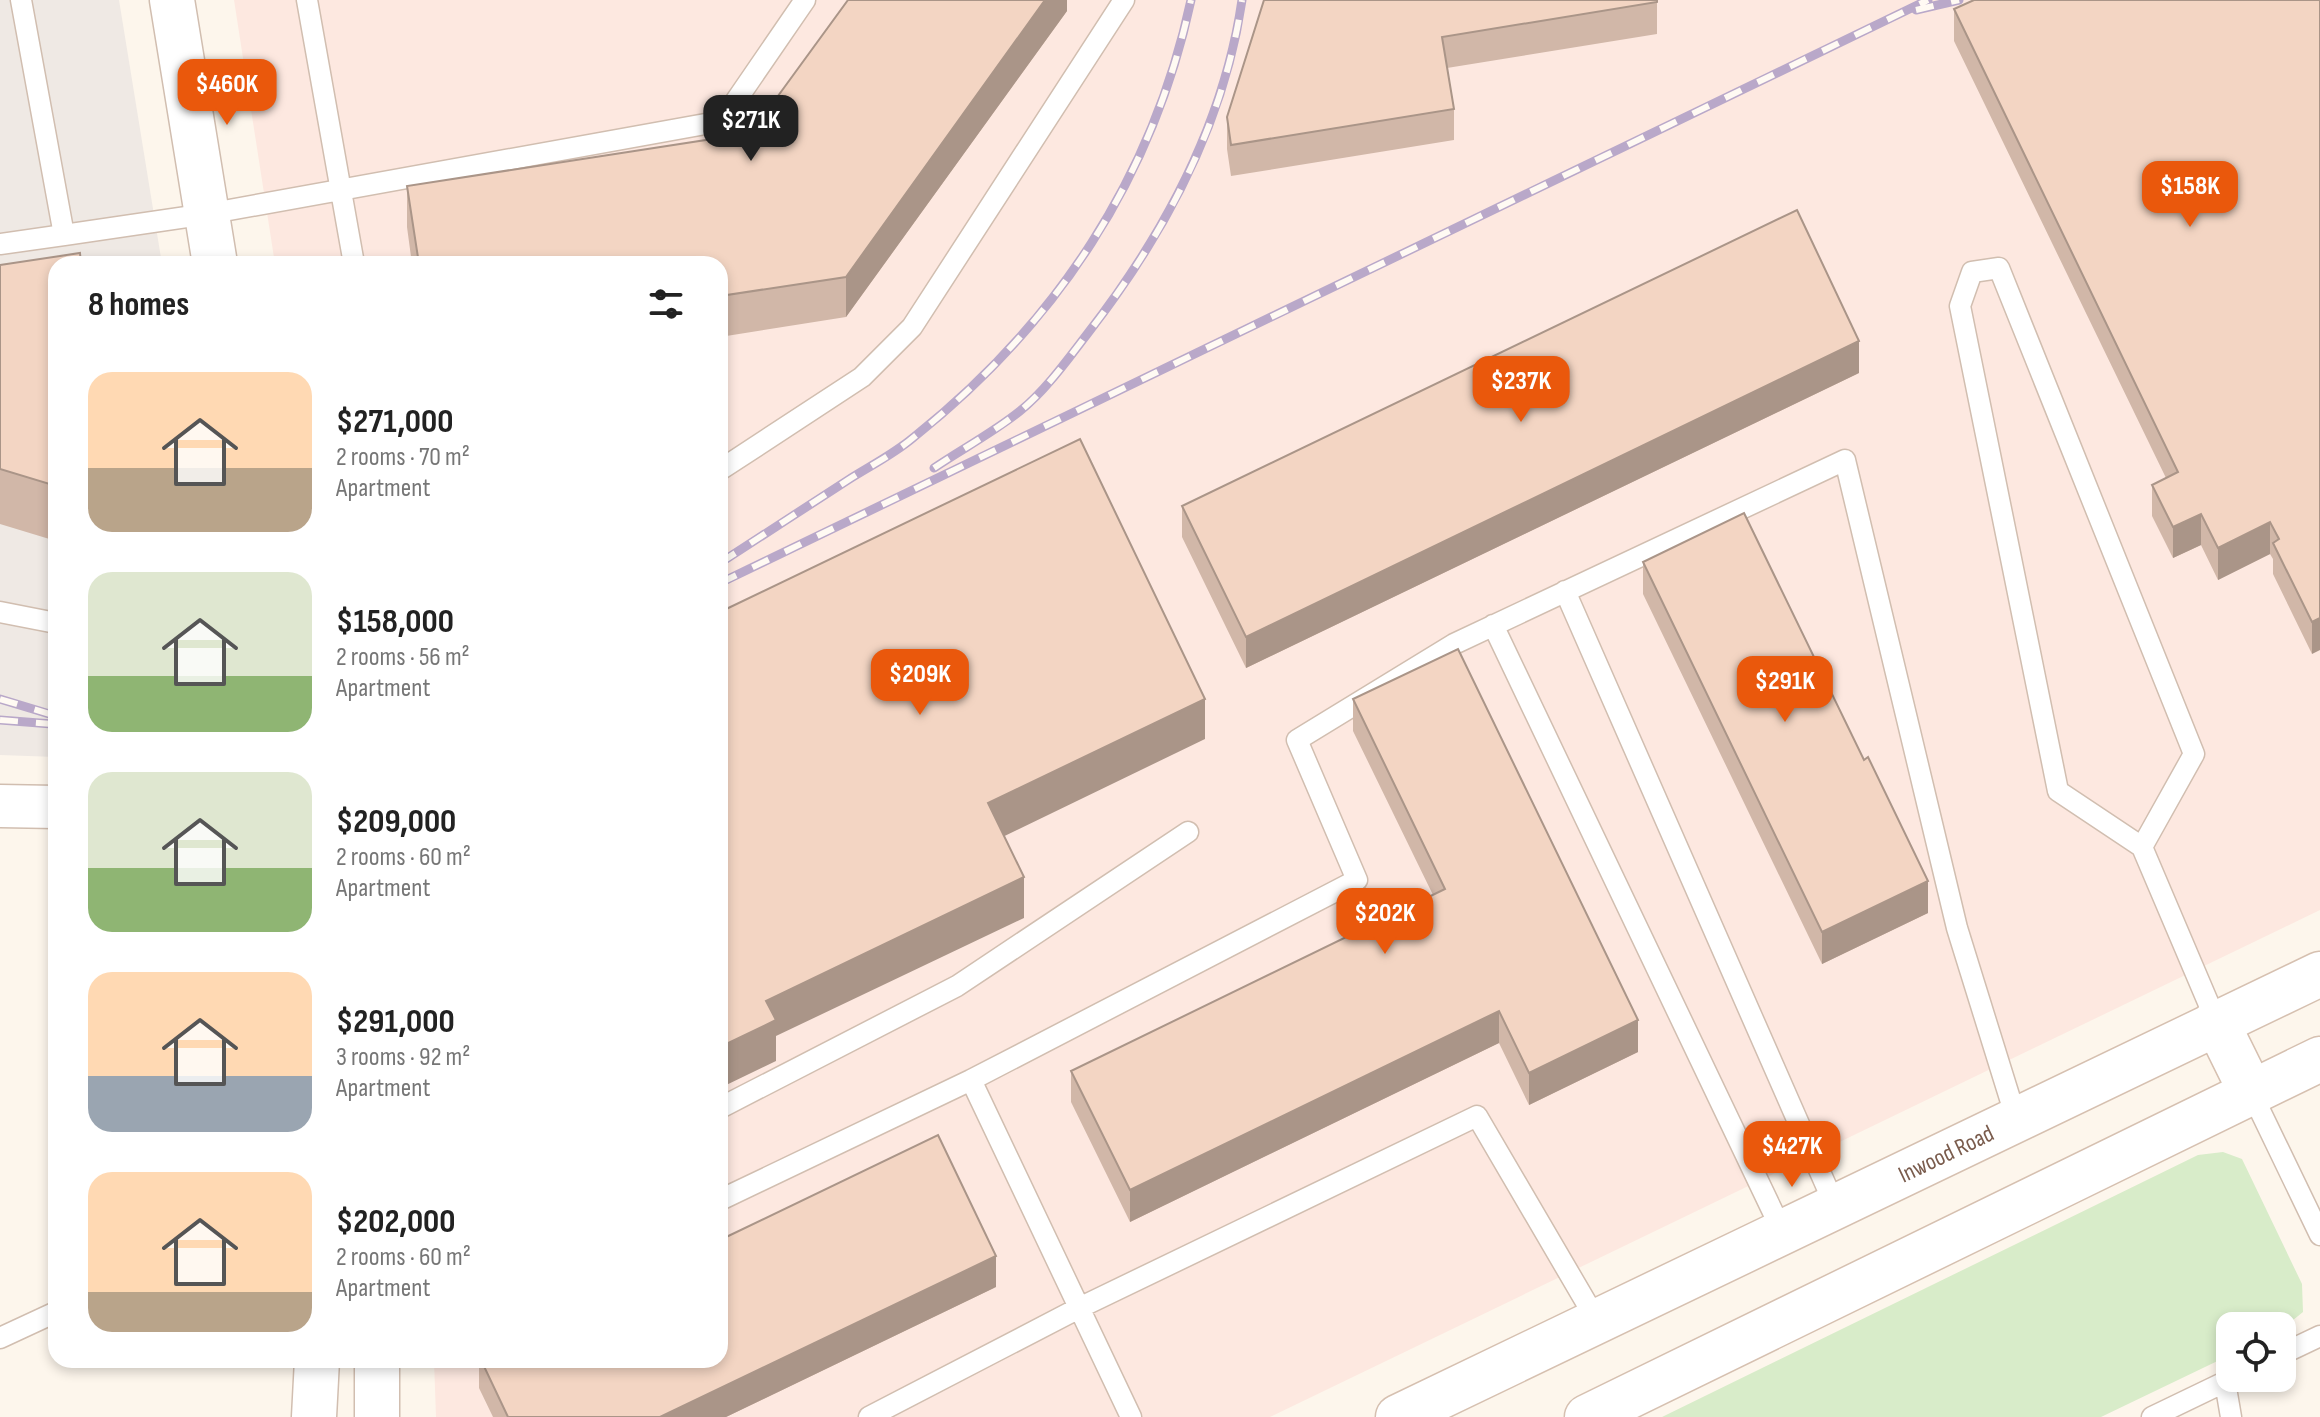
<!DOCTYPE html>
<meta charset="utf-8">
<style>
body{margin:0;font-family:"Sofia Sans Condensed",sans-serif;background:#f6f6f6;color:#222;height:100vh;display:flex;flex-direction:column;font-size:30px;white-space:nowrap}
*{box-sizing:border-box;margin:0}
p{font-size:26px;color:#767676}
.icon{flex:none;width:44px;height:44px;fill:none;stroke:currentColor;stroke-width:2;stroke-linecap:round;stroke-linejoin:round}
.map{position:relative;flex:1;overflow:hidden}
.side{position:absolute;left:48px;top:256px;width:680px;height:1112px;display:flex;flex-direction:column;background:#fff;border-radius:24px;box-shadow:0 4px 12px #0003}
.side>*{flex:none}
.controls{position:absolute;left:2216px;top:1312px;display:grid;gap:16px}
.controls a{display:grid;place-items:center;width:80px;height:80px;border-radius:16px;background:#fff;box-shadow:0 4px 12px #0003;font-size:40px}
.price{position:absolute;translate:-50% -68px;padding:0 18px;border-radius:16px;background:#ea580c;color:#fff;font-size:26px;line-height:52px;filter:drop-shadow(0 2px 4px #0008)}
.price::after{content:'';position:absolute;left:50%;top:48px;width:24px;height:18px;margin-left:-12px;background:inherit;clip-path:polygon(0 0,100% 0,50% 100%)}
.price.active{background:#222;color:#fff}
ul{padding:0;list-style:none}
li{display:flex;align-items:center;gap:24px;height:200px;padding:0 40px}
li span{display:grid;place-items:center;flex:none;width:224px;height:160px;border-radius:24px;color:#555}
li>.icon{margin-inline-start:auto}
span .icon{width:96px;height:96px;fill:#fffc;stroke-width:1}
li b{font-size:34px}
h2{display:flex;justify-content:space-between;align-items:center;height:96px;padding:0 40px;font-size:34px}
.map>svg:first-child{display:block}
.commercial{fill:#fde8e0}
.industrial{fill:#efe9e4}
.green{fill:#d8ecc9}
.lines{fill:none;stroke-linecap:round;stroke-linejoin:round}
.service-casing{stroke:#d1beb0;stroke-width:23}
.minor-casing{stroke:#d1beb0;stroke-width:45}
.tertiary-casing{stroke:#d1beb0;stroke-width:47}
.secondary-casing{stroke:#d6c0b0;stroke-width:47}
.service{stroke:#fff;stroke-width:20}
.minor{stroke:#fff;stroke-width:42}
.tertiary{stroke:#fff;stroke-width:44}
.secondary{stroke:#fff;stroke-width:44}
.rail-casing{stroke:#b9a8c9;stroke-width:9}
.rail{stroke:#fffaf3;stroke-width:6;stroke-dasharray:18;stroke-linecap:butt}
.wall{fill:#d1b7a8}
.shaded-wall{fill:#aa9588}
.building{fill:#f3d5c3;stroke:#aa9588;stroke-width:2}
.labels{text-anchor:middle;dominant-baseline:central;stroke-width:7;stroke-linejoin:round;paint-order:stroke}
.street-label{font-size:24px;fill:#7a5c4d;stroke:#fffaf3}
</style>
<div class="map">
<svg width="2320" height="1417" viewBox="0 0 2320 1417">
<rect width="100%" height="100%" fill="#fdf6ec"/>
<path class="commercial" d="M234 0H2320V910L1270 1417H436L434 1360H720V264H275Z"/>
<path class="industrial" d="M0 0H119L162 264H56V757L0 755Z"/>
<path class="green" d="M2223 1152 2242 1159 2302 1284 2303 1312 2282 1329V1326H2230V1355L2101 1417H1662L2198 1155Z"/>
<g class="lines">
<defs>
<path id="service" d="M21 0 64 235 207 214 722 121 805 0
M307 0 354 264
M0 244 64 235
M720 470 862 377 912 327 1124 0
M1565 591 1835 1206
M0 612 56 623
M1493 625 1782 1231
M2142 847 2194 754 1999 268 1972 272 1960 306 2058 791 2142 847 2216 1021
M971 1080 1357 880 1297 740 1454 644 1845 460 1957 928 2016 1118
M2252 1094 2320 1235
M720 1108 957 986 1188 832
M720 1200 971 1080 1131 1417
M0 1338 56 1312
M2282 1354 2320 1336
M2225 1382 2231 1417
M869 1417 1079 1308 1477 1116 1597 1321
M2152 1417 2233 1378"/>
<path id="minor" d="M0 806 56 807"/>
<path id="tertiary" d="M172 0 215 264
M314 1417 317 1360
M377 1417V1360"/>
<g id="secondary">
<path d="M2216 1021 2252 1094"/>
<path id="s1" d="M1398 1417 2320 974"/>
<path d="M1587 1417 2320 1059"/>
</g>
</defs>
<use href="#service" class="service-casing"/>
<use href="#minor" class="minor-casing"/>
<use href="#tertiary" class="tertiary-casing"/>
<use href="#secondary" class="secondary-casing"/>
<use href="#service" class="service"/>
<use href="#minor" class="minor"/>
<use href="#tertiary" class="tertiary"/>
<use href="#secondary" class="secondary"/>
<defs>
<path id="rail" d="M1916 10 1959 0
M934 468C962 449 994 432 1020 411 1046 390 1068 359 1088 333 1164 235 1224 125 1242 0
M720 563C763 535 805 508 848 480 870 466 894 454 914 437 1056 324 1153 178 1191 0
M720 583 1928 0
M0 699 56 716
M0 720 52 724"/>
</defs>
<use href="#rail" class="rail-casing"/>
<use href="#rail" class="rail"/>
</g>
<path class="wall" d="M1067 0V11L846 317 720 337V264H412L407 227V186L751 133Z
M1264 0H1657V34L1447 68 1454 109V140L1231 176 1227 149V117Z
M2320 0 2312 654 2273 574V559L2270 554 2218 580 2201 545 2173 558 2152 516V485L2166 478 1954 41V9Z
M56 264V541L0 524V265Z
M1859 373 1246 668 1182 537V506Z
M1643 562 1928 913 1822 964 1643 594Z
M1353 699 1638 1052 1529 1105 1499 1043 1130 1222 1071 1102V1071L1433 895 1353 731Z
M996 1287 726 1417H493L479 1388V1360H720Z"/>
<path class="shaded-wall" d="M1045 0H1067V11L846 317V277Z
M1859 341V373L1246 668V637Z
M2201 514V545L2173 558V527Z
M2270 522V554L2218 580V548Z
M2320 618V650L2312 654V622Z
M1205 699V739L988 844V803Z
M1024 877V918L776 1036V1061L720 1088V1047L766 1001Z
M1928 881V913L1822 964V932Z
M1499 1011V1043L1130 1222V1190Z
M1638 1020V1052L1529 1105V1073Z
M996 1256V1287L726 1417H660Z"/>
<path class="building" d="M848 0H1045L846 277 720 296V264H419L407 186 751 133Z
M1264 0H1657V2L1442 37 1454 109 1231 145 1227 117Z
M1974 0H2320V618L2312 622 2273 543 2279 539 2270 522 2218 548 2201 514 2173 527 2152 485 2178 472 1954 9Z
M1797 210 1859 341 1246 637 1182 506Z
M80 253 81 264H56V486L0 469V265Z
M1080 439 1205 699 988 803 1024 877 766 1001 776 1020 720 1047V612Z
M1744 513 1864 760 1868 757 1928 881 1822 932 1643 562Z
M1458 649 1638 1020 1529 1073 1499 1011 1130 1190 1071 1071 1445 889 1353 699Z
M938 1135 996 1256 660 1417H508L481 1360H720V1240Z"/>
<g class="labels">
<g class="street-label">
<text stroke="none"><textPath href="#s1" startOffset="608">Inwood Road</textPath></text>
</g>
</g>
</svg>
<div class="controls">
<a><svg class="icon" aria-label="locate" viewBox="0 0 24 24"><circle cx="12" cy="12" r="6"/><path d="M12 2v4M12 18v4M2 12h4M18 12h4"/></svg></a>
</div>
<b class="price" style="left:227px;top:127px">$460K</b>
<b class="price active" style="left:751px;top:163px">$271K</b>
<b class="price" style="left:2190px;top:229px">$158K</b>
<b class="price" style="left:1521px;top:424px">$237K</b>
<b class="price" style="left:920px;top:717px">$209K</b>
<b class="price" style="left:1785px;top:724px">$291K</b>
<b class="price" style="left:1385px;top:956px">$202K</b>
<b class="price" style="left:1792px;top:1189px">$427K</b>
<section class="side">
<h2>8 homes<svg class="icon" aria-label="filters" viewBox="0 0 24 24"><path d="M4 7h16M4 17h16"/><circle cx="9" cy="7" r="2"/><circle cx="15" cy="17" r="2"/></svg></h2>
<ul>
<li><span style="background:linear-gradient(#ffd9b3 60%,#b9a48a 0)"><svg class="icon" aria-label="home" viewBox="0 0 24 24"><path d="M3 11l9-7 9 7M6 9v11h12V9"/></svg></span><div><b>$271,000</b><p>2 rooms · 70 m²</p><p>Apartment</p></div></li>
<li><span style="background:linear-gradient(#dfe7d0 65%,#8fb573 0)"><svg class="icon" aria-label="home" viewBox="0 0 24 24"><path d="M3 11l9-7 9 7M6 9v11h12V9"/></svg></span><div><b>$158,000</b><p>2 rooms · 56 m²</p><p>Apartment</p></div></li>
<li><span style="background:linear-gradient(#dfe7d0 60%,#8fb573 0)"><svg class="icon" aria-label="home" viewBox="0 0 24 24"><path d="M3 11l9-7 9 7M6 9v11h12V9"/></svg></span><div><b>$209,000</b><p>2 rooms · 60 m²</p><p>Apartment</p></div></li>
<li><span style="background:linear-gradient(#ffd9b3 65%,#9aa5b1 0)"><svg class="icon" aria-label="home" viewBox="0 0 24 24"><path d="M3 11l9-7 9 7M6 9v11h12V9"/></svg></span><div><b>$291,000</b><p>3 rooms · 92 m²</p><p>Apartment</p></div></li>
<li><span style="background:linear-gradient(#ffd9b3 75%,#b9a48a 0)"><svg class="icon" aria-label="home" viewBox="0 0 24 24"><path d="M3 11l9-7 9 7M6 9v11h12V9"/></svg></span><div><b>$202,000</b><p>2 rooms · 60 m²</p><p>Apartment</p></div></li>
</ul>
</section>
</div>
